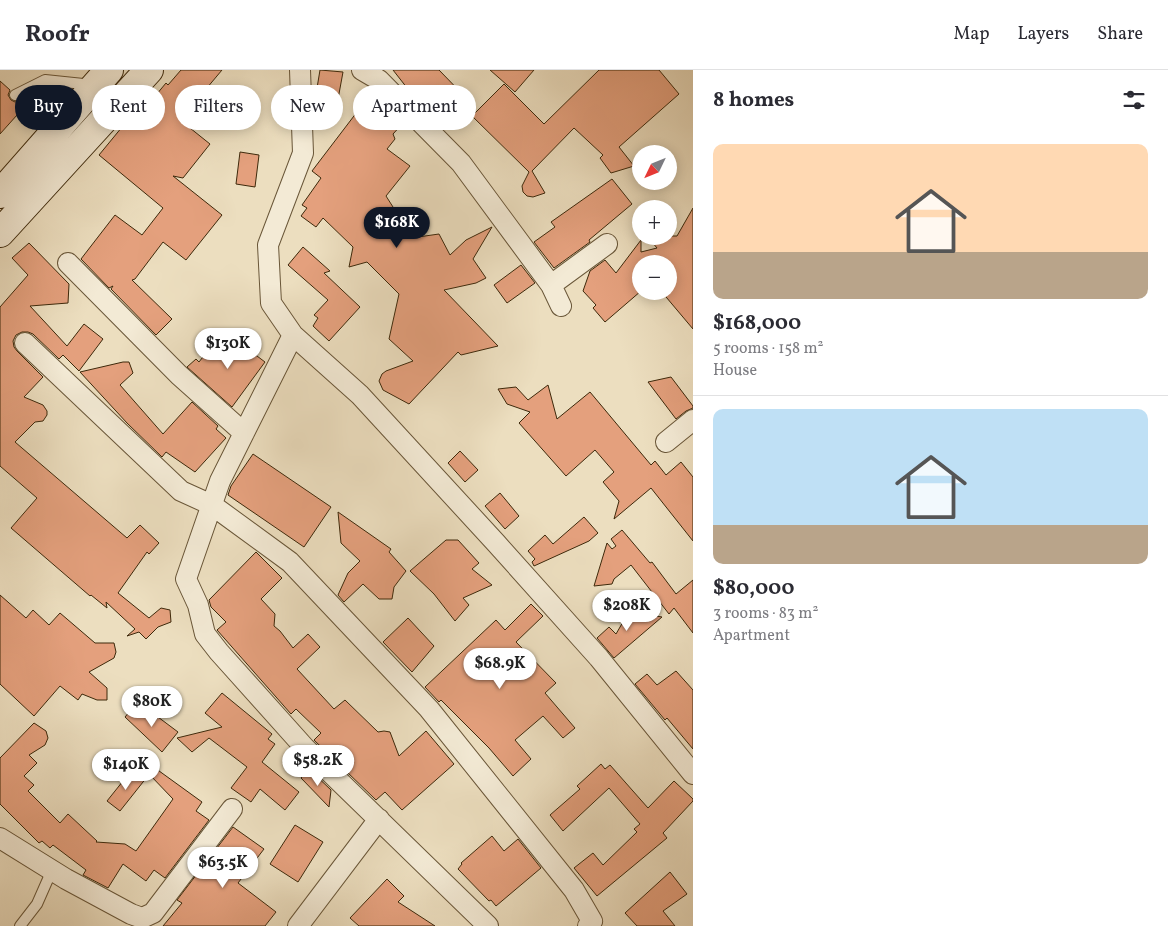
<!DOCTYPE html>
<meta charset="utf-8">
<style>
body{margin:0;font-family:Vollkorn,serif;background:#f7f7f7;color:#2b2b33;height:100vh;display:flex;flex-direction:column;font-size:19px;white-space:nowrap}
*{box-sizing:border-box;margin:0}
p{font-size:16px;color:#7c7c81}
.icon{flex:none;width:28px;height:28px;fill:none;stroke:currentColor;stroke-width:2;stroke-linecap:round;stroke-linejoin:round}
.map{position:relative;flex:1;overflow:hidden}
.sheet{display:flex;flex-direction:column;background:#fff;width:475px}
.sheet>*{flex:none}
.hud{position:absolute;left:15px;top:15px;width:475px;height:45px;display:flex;gap:10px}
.needle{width:32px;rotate:227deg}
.fabs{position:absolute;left:632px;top:75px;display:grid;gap:10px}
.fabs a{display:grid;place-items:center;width:45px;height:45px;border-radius:50%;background:#fff;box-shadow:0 2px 12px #0003;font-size:25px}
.price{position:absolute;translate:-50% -42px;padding:0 11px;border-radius:18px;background:#fff;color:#222;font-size:16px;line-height:32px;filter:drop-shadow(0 1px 2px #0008)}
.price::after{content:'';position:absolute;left:50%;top:30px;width:15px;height:11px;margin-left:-8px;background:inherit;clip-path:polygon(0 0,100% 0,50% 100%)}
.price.on{background:#111827;color:#fff}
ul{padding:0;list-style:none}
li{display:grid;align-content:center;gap:10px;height:265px;padding:0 20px}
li+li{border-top:1px solid #e1e1e2}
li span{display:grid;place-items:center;height:155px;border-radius:10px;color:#555}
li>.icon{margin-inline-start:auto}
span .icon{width:90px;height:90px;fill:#fffc;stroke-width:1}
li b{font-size:21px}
h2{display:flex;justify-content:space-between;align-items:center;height:60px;padding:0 20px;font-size:21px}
.pill{padding:0 18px;border-radius:22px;background:#fff;box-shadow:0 2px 12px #0003;font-size:18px;line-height:45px}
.pill.on{background:#111827;color:#fff}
header{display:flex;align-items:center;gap:30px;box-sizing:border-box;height:70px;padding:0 25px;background:#fff;border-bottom:1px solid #e1e1e2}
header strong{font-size:24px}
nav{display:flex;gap:28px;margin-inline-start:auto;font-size:18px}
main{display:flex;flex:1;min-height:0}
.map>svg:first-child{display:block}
.building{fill:#e4a07d;stroke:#3d290b}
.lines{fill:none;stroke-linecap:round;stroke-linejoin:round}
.service-casing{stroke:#695638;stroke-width:12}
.minor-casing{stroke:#695638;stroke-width:22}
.secondary-casing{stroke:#3d290b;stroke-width:30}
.service{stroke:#f3ead5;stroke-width:10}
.minor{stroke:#f3ead5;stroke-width:20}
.secondary{stroke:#f3ead5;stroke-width:28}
</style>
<header>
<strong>Roofr</strong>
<nav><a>Map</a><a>Layers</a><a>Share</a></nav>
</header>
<main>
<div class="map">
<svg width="693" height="856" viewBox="0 0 693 856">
<rect width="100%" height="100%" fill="#ecdebf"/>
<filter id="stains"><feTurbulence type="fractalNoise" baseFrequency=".004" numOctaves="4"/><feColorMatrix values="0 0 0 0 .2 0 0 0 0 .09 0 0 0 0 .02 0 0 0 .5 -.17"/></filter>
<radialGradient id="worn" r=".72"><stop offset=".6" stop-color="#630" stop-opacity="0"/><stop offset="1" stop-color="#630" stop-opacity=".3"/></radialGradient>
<path class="building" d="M181 0H222L180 50 210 74 183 108 173 106 222 145 186 190 163 172 135 209 132 210 172 249 156 265 111 219 113 216 109 218 81 189 115 145 142 165 163 138 99 85 127 51 131 55 166 13 168 15Z
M320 0 343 2 336 40 314 36Z
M393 0H439L473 35 445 60 422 37Z
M490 0H534L515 22Z
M599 0H659L679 24 619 77 634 96 611 103 600 88 603 85 574 58 532 101 545 123 533 127 527 126 523 122 522 116 529 102 472 46 504 14 544 54Z
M0 11 10 20 8 25 11 30 15 32 21 30 26 35 0 64Z
M373 21 404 52 393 64 395 69 387 79 410 96 386 126 393 137 394 147 408 148 413 151 418 167 439 164 450 185 466 170 492 157 473 189 486 208 476 213 444 220 498 276 461 285 458 282 409 334 383 320 379 311 382 304 386 301 413 291 389 269 399 224 367 192 349 197 353 177 323 148 316 157 301 146 307 138 302 135 321 108 312 101Z
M240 82 259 85 255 117 236 114Z
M612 109 632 134 589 170 590 172 554 198 534 172 555 157 551 152Z
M693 138V259L661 221H669V194H641V221L605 252 593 238 596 235 583 221 590 201 605 190 616 203 641 170V182L657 178 647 166H677Z
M29 173 69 214 68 233 30 236 67 276 84 254 103 269 79 301 63 285 59 289 33 264 28 262H22L16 265 13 271 14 277 17 281 43 307 24 327 43 335 47 341V345L43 351 35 352 15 372 127 468 140 455 159 473 149 484 147 482 118 523 149 548 161 538 170 540 171 552 158 557 146 569 139 562 127 566 135 559 106 532 107 538 91 525 90 526 11 458 37 428 0 396V237L28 205 12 188Z
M303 177 330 201 324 203 360 237 329 271 313 256 318 248 314 245 328 230 288 195Z
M521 195 535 213 507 233 494 215Z
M237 271 265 292 232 337 187 297 196 289 199 292 213 274 230 280Z
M123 292H129L133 303 120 315 163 364 192 332 218 356 216 359 226 368 195 402 166 382 162 387 127 353 80 302Z
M671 307 693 336V338L686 341 676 349 648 312Z
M548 315 557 349 590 322 651 395 655 391 666 405 681 392 693 407V471L651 418 614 449 619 431 603 412 614 402 595 380 566 406 519 353 530 342 507 334 498 319 516 317 528 330Z
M460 381 478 400 465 412 448 393Z
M253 384 331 437 304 477 228 425 231 416Z
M500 423 519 446 505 459 485 436Z
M338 442 391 479 389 482 406 501 394 517 392 529H379L363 514 344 532 338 525 348 503 360 491 341 473Z
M584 447 598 463 589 471 534 496 532 492 535 489 528 481 545 465 553 474Z
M622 460 650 493 652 492 676 524 693 510V563L674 538 669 544 631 495 614 509 612 514 594 516 607 473 612 479 616 476 611 469Z
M446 470H458L479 493 472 499 492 515 463 528 469 535 455 551 434 524 410 501Z
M256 482 282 508 261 529 275 544 274 556 280 561 293 578 308 564 320 577 297 599 334 639 345 630 378 662 384 661 390 662 399 686 426 661 454 694 402 740 385 722 376 730 314 670 321 663 296 639 291 644 217 560 226 552 211 537 209 530Z
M0 525 26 548 33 540 49 555 60 543 95 573H114L116 582 114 588 89 602 107 618V630H97L82 624 78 630 60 616 34 646 0 614Z
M531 534 543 546 516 572 556 613 545 623 575 658 563 668 543 646 515 670 531 689 513 706 489 678 441 630 439 632 425 617 496 550 505 560Z
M631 542 662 547 614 588 597 568 609 557 616 564 627 545Z
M408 548 434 576 412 602 383 572Z
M676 601 693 620V679L667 648 665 650 635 614 647 604 657 615Z
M222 623 272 664 268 669 275 674 262 692 299 722 285 740 260 719 251 732 231 718 247 697 209 668 192 682 177 668 222 657 205 643Z
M136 634 155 651 158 647 178 662 162 682 125 647Z
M34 653 46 661 48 668 45 675 29 685 37 693 24 706 34 715 28 721 60 753 68 744 97 771 96 772 125 774 136 781 173 729 149 704 155 698 202 732 196 741 209 750 165 808 154 800 146 811 123 794 108 818 83 805 86 800 53 775 50 778 42 771 39 773 0 734V688Z
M601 694 605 699 610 695 648 738 674 711 693 729V731L663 763 667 768 597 826 574 798 593 783 603 795 637 762 634 759 640 754 609 718 563 761 550 745 580 719 577 716Z
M309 699 331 720 329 737 301 708Z
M127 706 147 707 120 741 107 731Z
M295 755 323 772 298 812 270 794Z
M233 757 264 779 238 813 276 842 265 856H163L182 833 177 830Z
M492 766 504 781 518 769 541 798 496 836 491 830 489 831 458 799 462 794 461 793Z
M670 802 687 824 663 841 675 856H637L625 843Z
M387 809 404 826 398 832 435 856H359L350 848Z"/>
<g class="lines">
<defs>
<path id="service" d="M15 25 45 10 93 15
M20 856 37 834 52 800"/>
<path id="minor" d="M300 0 303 83 268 175 271 233 293 265 360 325 496 473 599 588 693 704
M362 0 379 10 461 93 551 215 561 236
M68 193 179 305 244 363
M551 215 607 174
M293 265 220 411 186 509 198 535 205 564 219 582 305 678 488 856
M25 273 181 421 212 435 290 492 429 639 574 820 592 851 588 856
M666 372 693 350
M0 768 66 809 131 844 142 848 153 843 232 739
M298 856 379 749"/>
<path id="secondary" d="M0 124 109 0
M0 163 149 0"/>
</defs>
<use href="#service" class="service-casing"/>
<use href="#minor" class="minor-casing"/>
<use href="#secondary" class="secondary-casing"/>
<use href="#service" class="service"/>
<use href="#minor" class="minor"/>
<use href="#secondary" class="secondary"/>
</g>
<rect width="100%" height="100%" filter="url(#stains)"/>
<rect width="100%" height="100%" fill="url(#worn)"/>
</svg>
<div class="fabs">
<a><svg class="needle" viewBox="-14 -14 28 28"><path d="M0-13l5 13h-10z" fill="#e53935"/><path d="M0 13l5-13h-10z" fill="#7c7c81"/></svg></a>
<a>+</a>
<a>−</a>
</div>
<b class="price on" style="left:397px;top:179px">$168K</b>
<b class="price" style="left:228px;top:300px">$130K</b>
<b class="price" style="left:627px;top:562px">$208K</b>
<b class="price" style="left:500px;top:620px">$68.9K</b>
<b class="price" style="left:152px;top:658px">$80K</b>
<b class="price" style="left:318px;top:717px">$58.2K</b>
<b class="price" style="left:126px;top:721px">$140K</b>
<b class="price" style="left:223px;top:819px">$63.5K</b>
<div class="hud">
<a class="pill on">Buy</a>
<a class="pill">Rent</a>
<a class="pill">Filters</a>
<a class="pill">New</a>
<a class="pill">Apartment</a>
</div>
</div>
<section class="sheet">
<h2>8 homes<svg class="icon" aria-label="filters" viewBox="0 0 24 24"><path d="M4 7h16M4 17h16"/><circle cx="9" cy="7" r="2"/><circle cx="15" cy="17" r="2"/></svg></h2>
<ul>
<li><span style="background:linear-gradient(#ffd9b3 70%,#b9a48a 0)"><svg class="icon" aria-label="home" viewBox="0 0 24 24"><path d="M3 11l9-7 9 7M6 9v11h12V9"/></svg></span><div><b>$168,000</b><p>5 rooms · 158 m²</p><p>House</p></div></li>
<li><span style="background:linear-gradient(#bfe0f5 75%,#b9a48a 0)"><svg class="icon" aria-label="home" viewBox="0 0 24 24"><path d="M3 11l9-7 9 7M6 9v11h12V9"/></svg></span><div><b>$80,000</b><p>3 rooms · 83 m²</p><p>Apartment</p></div></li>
</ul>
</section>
</main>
